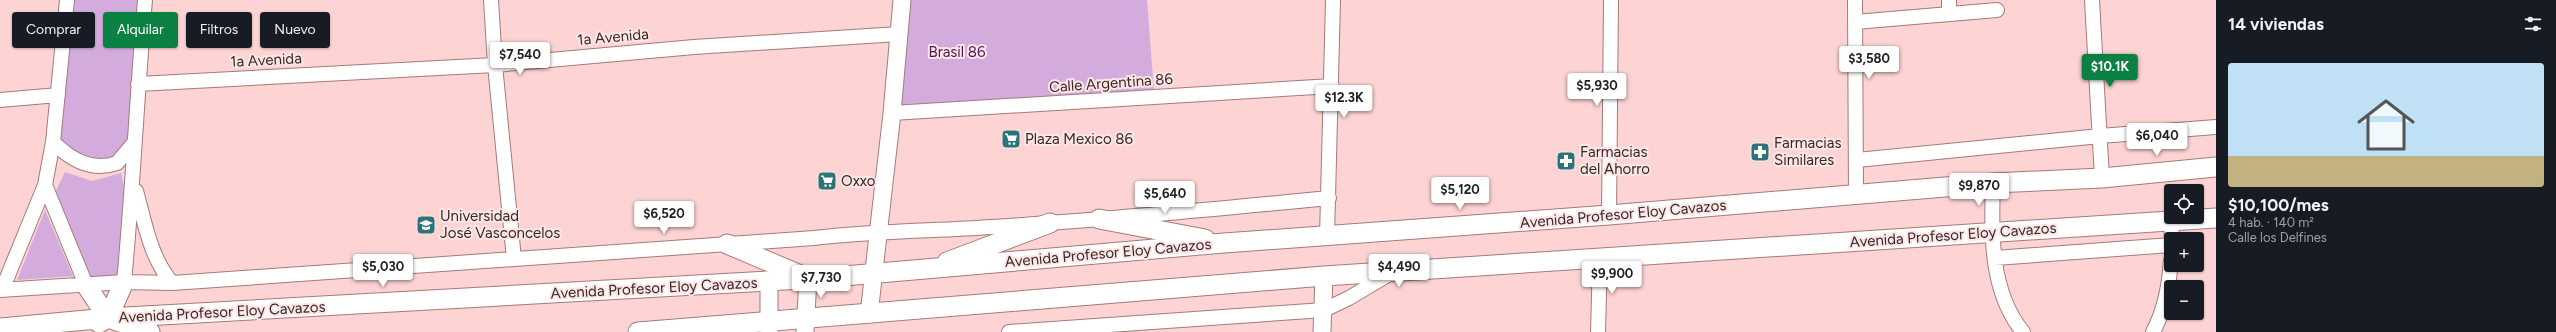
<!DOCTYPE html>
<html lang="es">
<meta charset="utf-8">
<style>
body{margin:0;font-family:Figtree,sans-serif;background:#20242c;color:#f1f3f6;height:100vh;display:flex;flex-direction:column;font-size:15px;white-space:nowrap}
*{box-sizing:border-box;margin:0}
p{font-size:13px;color:#9ea1a6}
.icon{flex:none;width:22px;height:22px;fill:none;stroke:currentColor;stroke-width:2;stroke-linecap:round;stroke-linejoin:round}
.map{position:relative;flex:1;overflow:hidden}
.sheet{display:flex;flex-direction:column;background:#171b24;width:340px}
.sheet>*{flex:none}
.top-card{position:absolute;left:12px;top:12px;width:380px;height:36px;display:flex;gap:8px}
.buttons{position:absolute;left:2164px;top:184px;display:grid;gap:8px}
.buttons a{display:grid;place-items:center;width:40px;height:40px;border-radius:4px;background:#171b24;box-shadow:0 1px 3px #0004;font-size:20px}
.price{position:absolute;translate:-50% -34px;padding:0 9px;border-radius:4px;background:#fff;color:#222;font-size:13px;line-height:26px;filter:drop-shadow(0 1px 2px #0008)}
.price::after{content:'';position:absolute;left:50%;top:24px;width:12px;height:9px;margin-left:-6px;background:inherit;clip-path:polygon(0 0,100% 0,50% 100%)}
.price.on{background:#0b8043;color:#fff}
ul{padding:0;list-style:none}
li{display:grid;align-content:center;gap:8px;height:212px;padding:0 12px}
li+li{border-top:1px solid #363941}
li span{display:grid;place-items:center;height:124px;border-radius:4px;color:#555}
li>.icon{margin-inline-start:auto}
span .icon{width:72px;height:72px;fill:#fffc;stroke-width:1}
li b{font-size:17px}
h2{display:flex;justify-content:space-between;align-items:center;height:48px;padding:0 12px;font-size:17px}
.chip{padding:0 14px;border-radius:4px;background:#171b24;box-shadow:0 1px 3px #0004;font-size:14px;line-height:36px}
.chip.on{background:#0b8043;color:#fff}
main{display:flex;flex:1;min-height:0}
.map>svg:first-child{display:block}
.green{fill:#d3acdd}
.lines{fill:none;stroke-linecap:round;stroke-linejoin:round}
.minor-casing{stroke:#a77979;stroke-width:16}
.tertiary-casing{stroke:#a77979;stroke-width:19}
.secondary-casing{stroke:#a77979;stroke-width:21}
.minor{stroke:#fff;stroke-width:14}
.tertiary{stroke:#fff;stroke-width:17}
.secondary{stroke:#fff;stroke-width:19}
.labels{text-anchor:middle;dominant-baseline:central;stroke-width:4;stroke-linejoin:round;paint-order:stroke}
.street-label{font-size:15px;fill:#392626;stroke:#fce7e6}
.park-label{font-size:15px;fill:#4d175b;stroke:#fce7e6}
.poi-label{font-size:15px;fill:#392626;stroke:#fce7e6;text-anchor:start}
</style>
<main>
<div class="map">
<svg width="2216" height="332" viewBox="0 0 2216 332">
<rect width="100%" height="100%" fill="#fdd4d3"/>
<path class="green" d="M66 0H146L133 144 123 159 93 167 53 142Z
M910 0H1147L1154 91 900 108Z
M65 172 92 181 121 173 127 200 121 280H87L53 197Z
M45 210 73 276 17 280Z"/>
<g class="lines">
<defs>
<path id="minor" d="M491 0 495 65 514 259
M1855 0 1856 194
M1949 0V14
M2092 0 2102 178
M1855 22 1997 10
M138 84 495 65 694 47 899 34
M0 100 58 95
M892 113 1332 86
M53 142C71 160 92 172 117 163L133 144
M1857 160 2100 136 2216 127
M1993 183C1991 233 1990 292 2023 332
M45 185 86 285
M136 191C145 223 150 257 172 283
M1609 215 1611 0
M2171 220 2172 239
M1327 237 1333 0
M1995 258 2171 245
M124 282C133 188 137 94 145 0
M0 290 124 282 172 283 814 238C874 231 933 231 992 227 1104 220 1217 209 1329 198
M2 290 45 185 53 142 67 0
M1009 332 1324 310 1349 298 1391 273
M1598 332 1600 258
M2153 332C2165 309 2169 286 2171 260"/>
<path id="tertiary" d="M769 281V332
M869 314 892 113 902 0
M805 332 808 278
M1322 332 1324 276"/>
<path id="secondary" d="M1099 219 1205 239
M727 244 805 277
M947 262 1050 223
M86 285 108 318 150 332
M99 323 108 318 124 282
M0 328 108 318 821 278 1224 243 1609 215 1993 183 2102 178 2216 167
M638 332 1324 276 2216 218"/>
</defs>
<use href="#minor" class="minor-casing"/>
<use href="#tertiary" class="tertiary-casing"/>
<use href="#secondary" class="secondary-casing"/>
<use href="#minor" class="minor"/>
<use href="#tertiary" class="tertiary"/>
<use href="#secondary" class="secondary"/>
</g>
<defs>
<symbol id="supermarket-square" viewBox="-11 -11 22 22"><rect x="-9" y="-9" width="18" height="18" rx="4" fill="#2b7579" stroke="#fce7e6"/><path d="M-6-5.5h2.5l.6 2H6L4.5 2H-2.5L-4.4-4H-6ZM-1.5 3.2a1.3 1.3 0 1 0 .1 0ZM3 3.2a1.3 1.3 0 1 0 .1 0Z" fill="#fff"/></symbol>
<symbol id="pharmacy-square" viewBox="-11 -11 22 22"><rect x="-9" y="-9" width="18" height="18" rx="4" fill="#2b7579" stroke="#fce7e6"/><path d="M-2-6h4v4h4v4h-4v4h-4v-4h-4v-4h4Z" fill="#fff"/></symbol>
<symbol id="university-square" viewBox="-11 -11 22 22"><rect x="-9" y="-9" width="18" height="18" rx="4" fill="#2b7579" stroke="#fce7e6"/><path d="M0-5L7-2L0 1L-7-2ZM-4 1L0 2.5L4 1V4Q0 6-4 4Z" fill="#fff"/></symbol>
</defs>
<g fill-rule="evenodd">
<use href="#supermarket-square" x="1000" y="128" width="22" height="22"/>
<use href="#pharmacy-square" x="1749" y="141" width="22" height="22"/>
<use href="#pharmacy-square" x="1555" y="150" width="22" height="22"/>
<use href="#supermarket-square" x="816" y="170" width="22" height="22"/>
<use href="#university-square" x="415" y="214" width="22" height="22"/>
</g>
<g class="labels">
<g class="street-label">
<text transform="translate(613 37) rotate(-5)">1a Avenida</text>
<text transform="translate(266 60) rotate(-3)">1a Avenida</text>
<text transform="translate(1111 83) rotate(-4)">Calle Argentina 86</text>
<text transform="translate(1623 214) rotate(-5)">Avenida Profesor Eloy Cavazos</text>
<text transform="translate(1953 235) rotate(-4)">Avenida Profesor Eloy Cavazos</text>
<text transform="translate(1108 253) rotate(-5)">Avenida Profesor Eloy Cavazos</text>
<text transform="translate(654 288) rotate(-3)">Avenida Profesor Eloy Cavazos</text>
<text transform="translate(222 312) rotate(-3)">Avenida Profesor Eloy Cavazos</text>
</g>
<g class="park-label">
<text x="957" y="52">Brasil 86</text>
</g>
<g class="poi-label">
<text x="1025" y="139">Plaza Mexico 86</text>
<text x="1774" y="143">Farmacias<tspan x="1774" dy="17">Similares</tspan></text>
<text x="1580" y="152">Farmacias<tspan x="1580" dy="17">del Ahorro</tspan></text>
<text x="841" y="181">Oxxo</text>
<text x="440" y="216">Universidad<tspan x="440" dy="17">José Vasconcelos</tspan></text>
</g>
</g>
</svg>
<div class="buttons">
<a><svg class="icon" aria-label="locate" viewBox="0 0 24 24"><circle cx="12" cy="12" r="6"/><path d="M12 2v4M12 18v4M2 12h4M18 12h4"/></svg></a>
<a>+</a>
<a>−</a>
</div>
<b class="price" style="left:520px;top:76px">$7,540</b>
<b class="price" style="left:1869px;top:80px">$3,580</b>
<b class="price on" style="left:2110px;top:88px">$10.1K</b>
<b class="price" style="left:1597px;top:107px">$5,930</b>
<b class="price" style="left:1344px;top:119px">$12.3K</b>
<b class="price" style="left:2157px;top:157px">$6,040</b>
<b class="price" style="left:1979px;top:207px">$9,870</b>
<b class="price" style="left:1460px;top:211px">$5,120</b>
<b class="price" style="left:1165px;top:215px">$5,640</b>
<b class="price" style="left:664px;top:235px">$6,520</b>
<b class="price" style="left:383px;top:288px">$5,030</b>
<b class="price" style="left:1399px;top:288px">$4,490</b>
<b class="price" style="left:1612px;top:295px">$9,900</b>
<b class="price" style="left:821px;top:299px">$7,730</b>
<div class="top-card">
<a class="chip">Comprar</a>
<a class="chip on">Alquilar</a>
<a class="chip">Filtros</a>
<a class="chip">Nuevo</a>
</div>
</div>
<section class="sheet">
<h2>14 viviendas<svg class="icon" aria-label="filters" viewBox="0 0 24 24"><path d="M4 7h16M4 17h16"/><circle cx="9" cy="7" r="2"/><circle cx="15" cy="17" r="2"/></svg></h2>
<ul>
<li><span style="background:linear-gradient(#bfe0f5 75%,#c2b280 0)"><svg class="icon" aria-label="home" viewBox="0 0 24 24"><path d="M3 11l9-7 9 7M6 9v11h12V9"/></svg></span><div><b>$10,100/mes</b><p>4 hab. · 140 m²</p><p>Calle los Delfines</p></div></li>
</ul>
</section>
</main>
